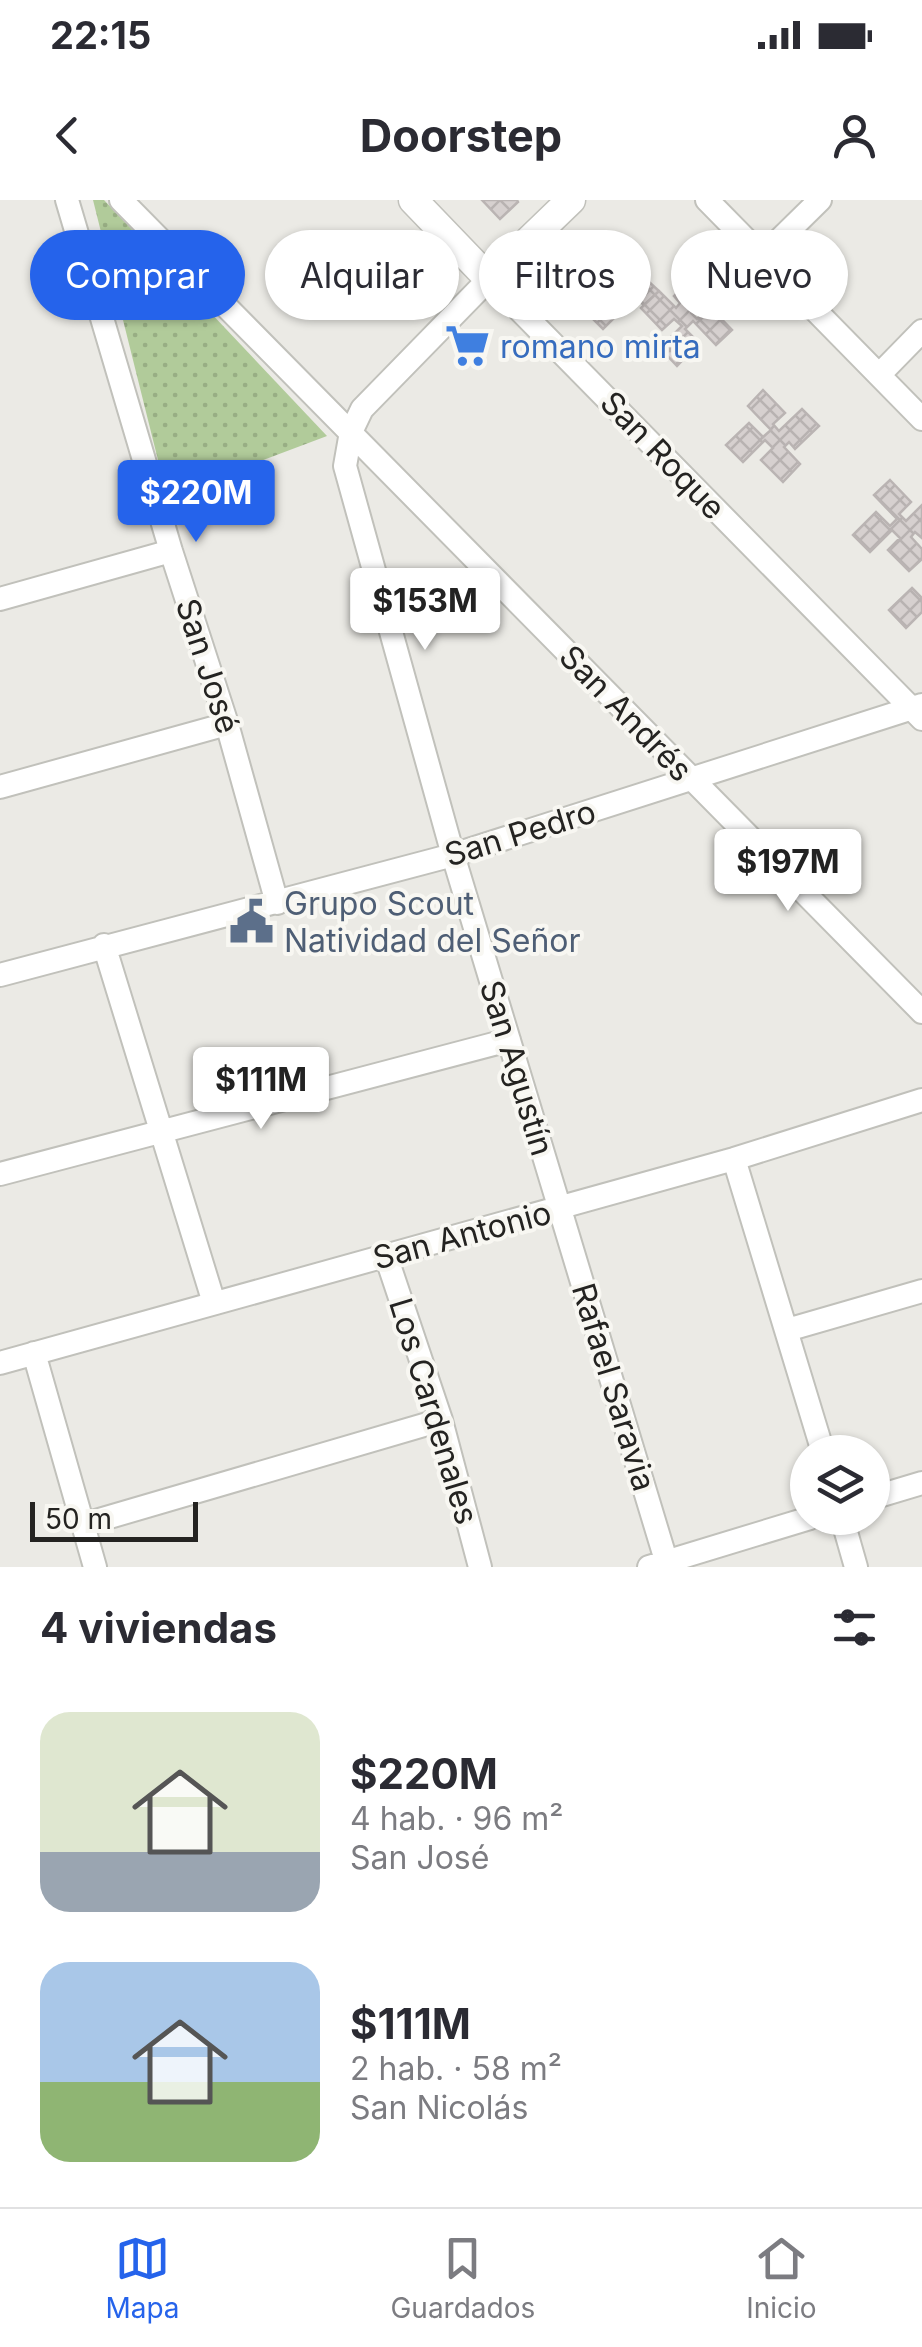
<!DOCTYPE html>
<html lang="es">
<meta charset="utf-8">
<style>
body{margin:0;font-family:Inter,sans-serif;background:#f7f7f7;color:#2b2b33;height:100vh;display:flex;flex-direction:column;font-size:38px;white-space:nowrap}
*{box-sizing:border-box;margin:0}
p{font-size:32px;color:#7c7c81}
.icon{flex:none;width:55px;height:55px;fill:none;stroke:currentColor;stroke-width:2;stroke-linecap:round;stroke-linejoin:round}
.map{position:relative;height:1367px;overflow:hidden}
.sheet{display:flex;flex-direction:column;background:#fff;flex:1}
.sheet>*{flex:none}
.top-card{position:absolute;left:30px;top:30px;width:862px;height:90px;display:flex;gap:20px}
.tools{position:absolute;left:790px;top:1235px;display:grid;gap:20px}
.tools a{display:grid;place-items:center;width:100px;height:100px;border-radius:50%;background:#fff;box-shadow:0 2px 8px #0004;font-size:50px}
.scale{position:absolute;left:30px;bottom:25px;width:168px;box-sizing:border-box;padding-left:10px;border:5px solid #242321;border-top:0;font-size:28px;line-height:35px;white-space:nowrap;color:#242321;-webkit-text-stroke:8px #f8f7f2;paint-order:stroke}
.price{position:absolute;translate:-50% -85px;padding:0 22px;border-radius:10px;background:#fff;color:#222;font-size:32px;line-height:65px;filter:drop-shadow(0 2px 5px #0008)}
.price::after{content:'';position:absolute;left:50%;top:60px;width:30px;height:22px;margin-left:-15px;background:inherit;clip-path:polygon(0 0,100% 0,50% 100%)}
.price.active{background:#2563eb;color:#fff}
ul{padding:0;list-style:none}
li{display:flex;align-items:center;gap:30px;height:250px;padding:0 40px}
li span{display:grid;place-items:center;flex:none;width:280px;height:200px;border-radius:30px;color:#555}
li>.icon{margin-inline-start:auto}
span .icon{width:120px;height:120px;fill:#fffc;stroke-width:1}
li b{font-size:42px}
h2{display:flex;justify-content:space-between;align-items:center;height:120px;padding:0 40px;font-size:42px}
.chip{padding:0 35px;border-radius:45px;background:#fff;box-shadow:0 2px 8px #0004;font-size:35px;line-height:90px}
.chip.active{background:#2563eb;color:#fff}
.status{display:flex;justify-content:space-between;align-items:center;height:70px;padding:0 50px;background:#fff;direction:ltr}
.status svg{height:28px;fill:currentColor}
header{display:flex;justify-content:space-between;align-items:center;height:130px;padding:0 40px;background:#fff;font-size:45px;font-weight:700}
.tabs{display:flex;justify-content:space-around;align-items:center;height:140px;border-top:2px solid #e1e1e2;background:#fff;font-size:28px;color:#7c7c81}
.tabs a{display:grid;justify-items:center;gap:5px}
.tabs .active{color:#2563eb}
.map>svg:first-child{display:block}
.park{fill:url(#park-dots)}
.building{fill:url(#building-cross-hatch);stroke:#bab4b3;stroke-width:2.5}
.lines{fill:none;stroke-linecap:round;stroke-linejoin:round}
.minor-casing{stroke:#c1c1bb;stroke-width:26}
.tertiary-casing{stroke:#c1c1bb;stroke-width:31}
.minor{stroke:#fff;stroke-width:22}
.tertiary{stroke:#fff;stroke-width:28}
.labels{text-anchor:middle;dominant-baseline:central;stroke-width:8;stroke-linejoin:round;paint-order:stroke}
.shop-label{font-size:32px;fill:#366cbe;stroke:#f8f7f2;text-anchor:start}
.street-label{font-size:32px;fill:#242321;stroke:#f8f7f2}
.service-label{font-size:32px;fill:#4e5e75;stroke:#f8f7f2;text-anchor:start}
</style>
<div class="status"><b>22:15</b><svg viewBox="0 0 49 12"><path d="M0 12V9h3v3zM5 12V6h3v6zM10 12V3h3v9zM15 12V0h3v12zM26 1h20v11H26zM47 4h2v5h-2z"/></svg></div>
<header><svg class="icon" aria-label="back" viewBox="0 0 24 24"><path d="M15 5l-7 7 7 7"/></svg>Doorstep<svg class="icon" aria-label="person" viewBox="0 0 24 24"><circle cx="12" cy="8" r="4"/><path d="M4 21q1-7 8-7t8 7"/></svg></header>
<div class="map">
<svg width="922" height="1367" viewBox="0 0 922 1367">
<defs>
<pattern id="park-dots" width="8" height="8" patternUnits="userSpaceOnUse" patternTransform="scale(2.5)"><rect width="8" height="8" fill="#b1cb9a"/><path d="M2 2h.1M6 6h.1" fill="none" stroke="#98ae84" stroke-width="1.8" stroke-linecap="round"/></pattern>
<pattern id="building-cross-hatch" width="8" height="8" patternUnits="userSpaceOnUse" patternTransform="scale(2.5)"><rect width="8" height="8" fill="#d6d0cf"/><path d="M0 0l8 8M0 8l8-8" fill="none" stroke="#b8b2b1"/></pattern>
</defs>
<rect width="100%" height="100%" fill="#ebeae5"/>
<path class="park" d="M93 0H104L327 236 167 296Z"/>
<path class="building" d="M482 0H517L518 2 500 19Z
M624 36 640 53 617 76 624 82 636 70 659 91 644 105 619 84 611 92 626 106 603 129 586 112 608 89 600 82 589 93 567 72 585 54 602 71 607 66 600 60Z
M697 73 714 90 691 113 697 119 710 107 732 130 716 145 693 121 685 129 699 143 677 166 660 148 682 126 674 119 662 130 641 108 659 91 676 108 680 103 674 96Z
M763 190 785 213 773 224 779 231 802 209 819 226 795 249 789 242 784 247 800 264 783 282 761 260 773 248 765 240 743 262 726 245 749 223 763 237 771 230 748 206Z
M890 280 911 302 899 314 906 321 922 305V338L915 332 911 337 922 349V359L909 371 888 350 900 338 892 330 870 352 853 335 876 312 890 326 897 319 874 295Z
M912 388 922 398V412L906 428 889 410Z"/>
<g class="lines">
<defs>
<path id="minor" d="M67 0 171 351 227 524 277 703
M121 0 922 812
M707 0 922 219
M762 57 820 0
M879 175 922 131
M0 399 171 351
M0 587 227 524
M104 745 214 1103
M0 775 453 655 922 505
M734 959 823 1252
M0 974 509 840
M386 1056 441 1220 480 1367
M787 1130 922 1091
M34 1153 95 1367
M0 1163 734 959 922 900
M872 1298 922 1283
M842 1318 856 1367
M82 1325 441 1220
M649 1367 810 1318
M668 1367 453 655 345 266 351 232 362 209 489 79 922 519"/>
<path id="tertiary" d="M413 0 489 79 571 0"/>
</defs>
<use href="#minor" class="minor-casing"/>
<use href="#tertiary" class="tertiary-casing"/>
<use href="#minor" class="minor"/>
<use href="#tertiary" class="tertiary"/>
</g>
<defs>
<symbol id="supermarket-bare" viewBox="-9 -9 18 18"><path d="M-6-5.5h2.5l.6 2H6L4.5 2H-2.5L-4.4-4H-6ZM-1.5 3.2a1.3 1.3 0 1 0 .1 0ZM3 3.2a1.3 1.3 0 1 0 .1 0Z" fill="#3f7fe0" stroke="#f8f7f2" stroke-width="2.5" paint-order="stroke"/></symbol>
<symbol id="civic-bare" viewBox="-9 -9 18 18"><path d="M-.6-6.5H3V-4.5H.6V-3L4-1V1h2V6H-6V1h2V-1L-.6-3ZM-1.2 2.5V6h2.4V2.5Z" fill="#5c6f8a" stroke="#f8f7f2" stroke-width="2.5" paint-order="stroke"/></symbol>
</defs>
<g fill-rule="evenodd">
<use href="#supermarket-bare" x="436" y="114" width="63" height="63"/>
<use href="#civic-bare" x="220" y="690" width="63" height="63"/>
</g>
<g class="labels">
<g class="shop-label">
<text x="500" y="146">romano mirta</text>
</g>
<g class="street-label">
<text transform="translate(663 255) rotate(46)">San Roque</text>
<text transform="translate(208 466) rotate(72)">San José</text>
<text transform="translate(626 513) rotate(46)">San Andrés</text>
<text transform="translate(520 633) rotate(-17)">San Pedro</text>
<text transform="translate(517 868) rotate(73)">San Agustín</text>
<text transform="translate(462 1035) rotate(-15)">San Antonio</text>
<text transform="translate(614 1187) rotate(73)">Rafael Saravia</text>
<text transform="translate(434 1211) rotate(73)">Los Cardenales</text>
</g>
<g class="service-label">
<text x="284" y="703">Grupo Scout<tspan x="284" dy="37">Natividad del Señor</tspan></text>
</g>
</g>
</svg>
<div class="tools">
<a><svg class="icon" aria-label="layers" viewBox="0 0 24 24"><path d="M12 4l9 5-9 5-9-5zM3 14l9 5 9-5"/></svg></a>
</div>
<div class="scale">50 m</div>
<b class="price active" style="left:196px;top:345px">$220M</b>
<b class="price" style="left:425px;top:453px">$153M</b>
<b class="price" style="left:788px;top:714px">$197M</b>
<b class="price" style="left:261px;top:932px">$111M</b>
<div class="top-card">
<a class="chip active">Comprar</a>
<a class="chip">Alquilar</a>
<a class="chip">Filtros</a>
<a class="chip">Nuevo</a>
</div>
</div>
<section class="sheet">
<h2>4 viviendas<svg class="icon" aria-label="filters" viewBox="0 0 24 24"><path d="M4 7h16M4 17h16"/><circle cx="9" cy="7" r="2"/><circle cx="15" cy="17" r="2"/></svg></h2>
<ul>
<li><span style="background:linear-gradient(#dfe7d0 70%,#9aa5b1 0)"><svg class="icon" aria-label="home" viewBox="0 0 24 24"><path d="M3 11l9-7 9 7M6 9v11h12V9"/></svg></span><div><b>$220M</b><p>4 hab. · 96 m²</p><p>San José</p></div></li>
<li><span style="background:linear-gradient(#a9c7e8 60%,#8fb573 0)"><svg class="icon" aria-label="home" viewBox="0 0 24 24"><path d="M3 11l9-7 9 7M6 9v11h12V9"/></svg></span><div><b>$111M</b><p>2 hab. · 58 m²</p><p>San Nicolás</p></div></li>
</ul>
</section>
<nav class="tabs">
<a class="active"><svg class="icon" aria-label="map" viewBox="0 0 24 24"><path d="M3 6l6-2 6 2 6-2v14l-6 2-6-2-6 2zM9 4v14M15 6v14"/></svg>Mapa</a>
<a><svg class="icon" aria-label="saved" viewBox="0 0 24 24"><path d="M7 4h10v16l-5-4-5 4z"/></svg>Guardados</a>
<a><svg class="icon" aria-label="home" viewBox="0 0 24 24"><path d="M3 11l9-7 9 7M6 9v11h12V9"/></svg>Inicio</a>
</nav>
